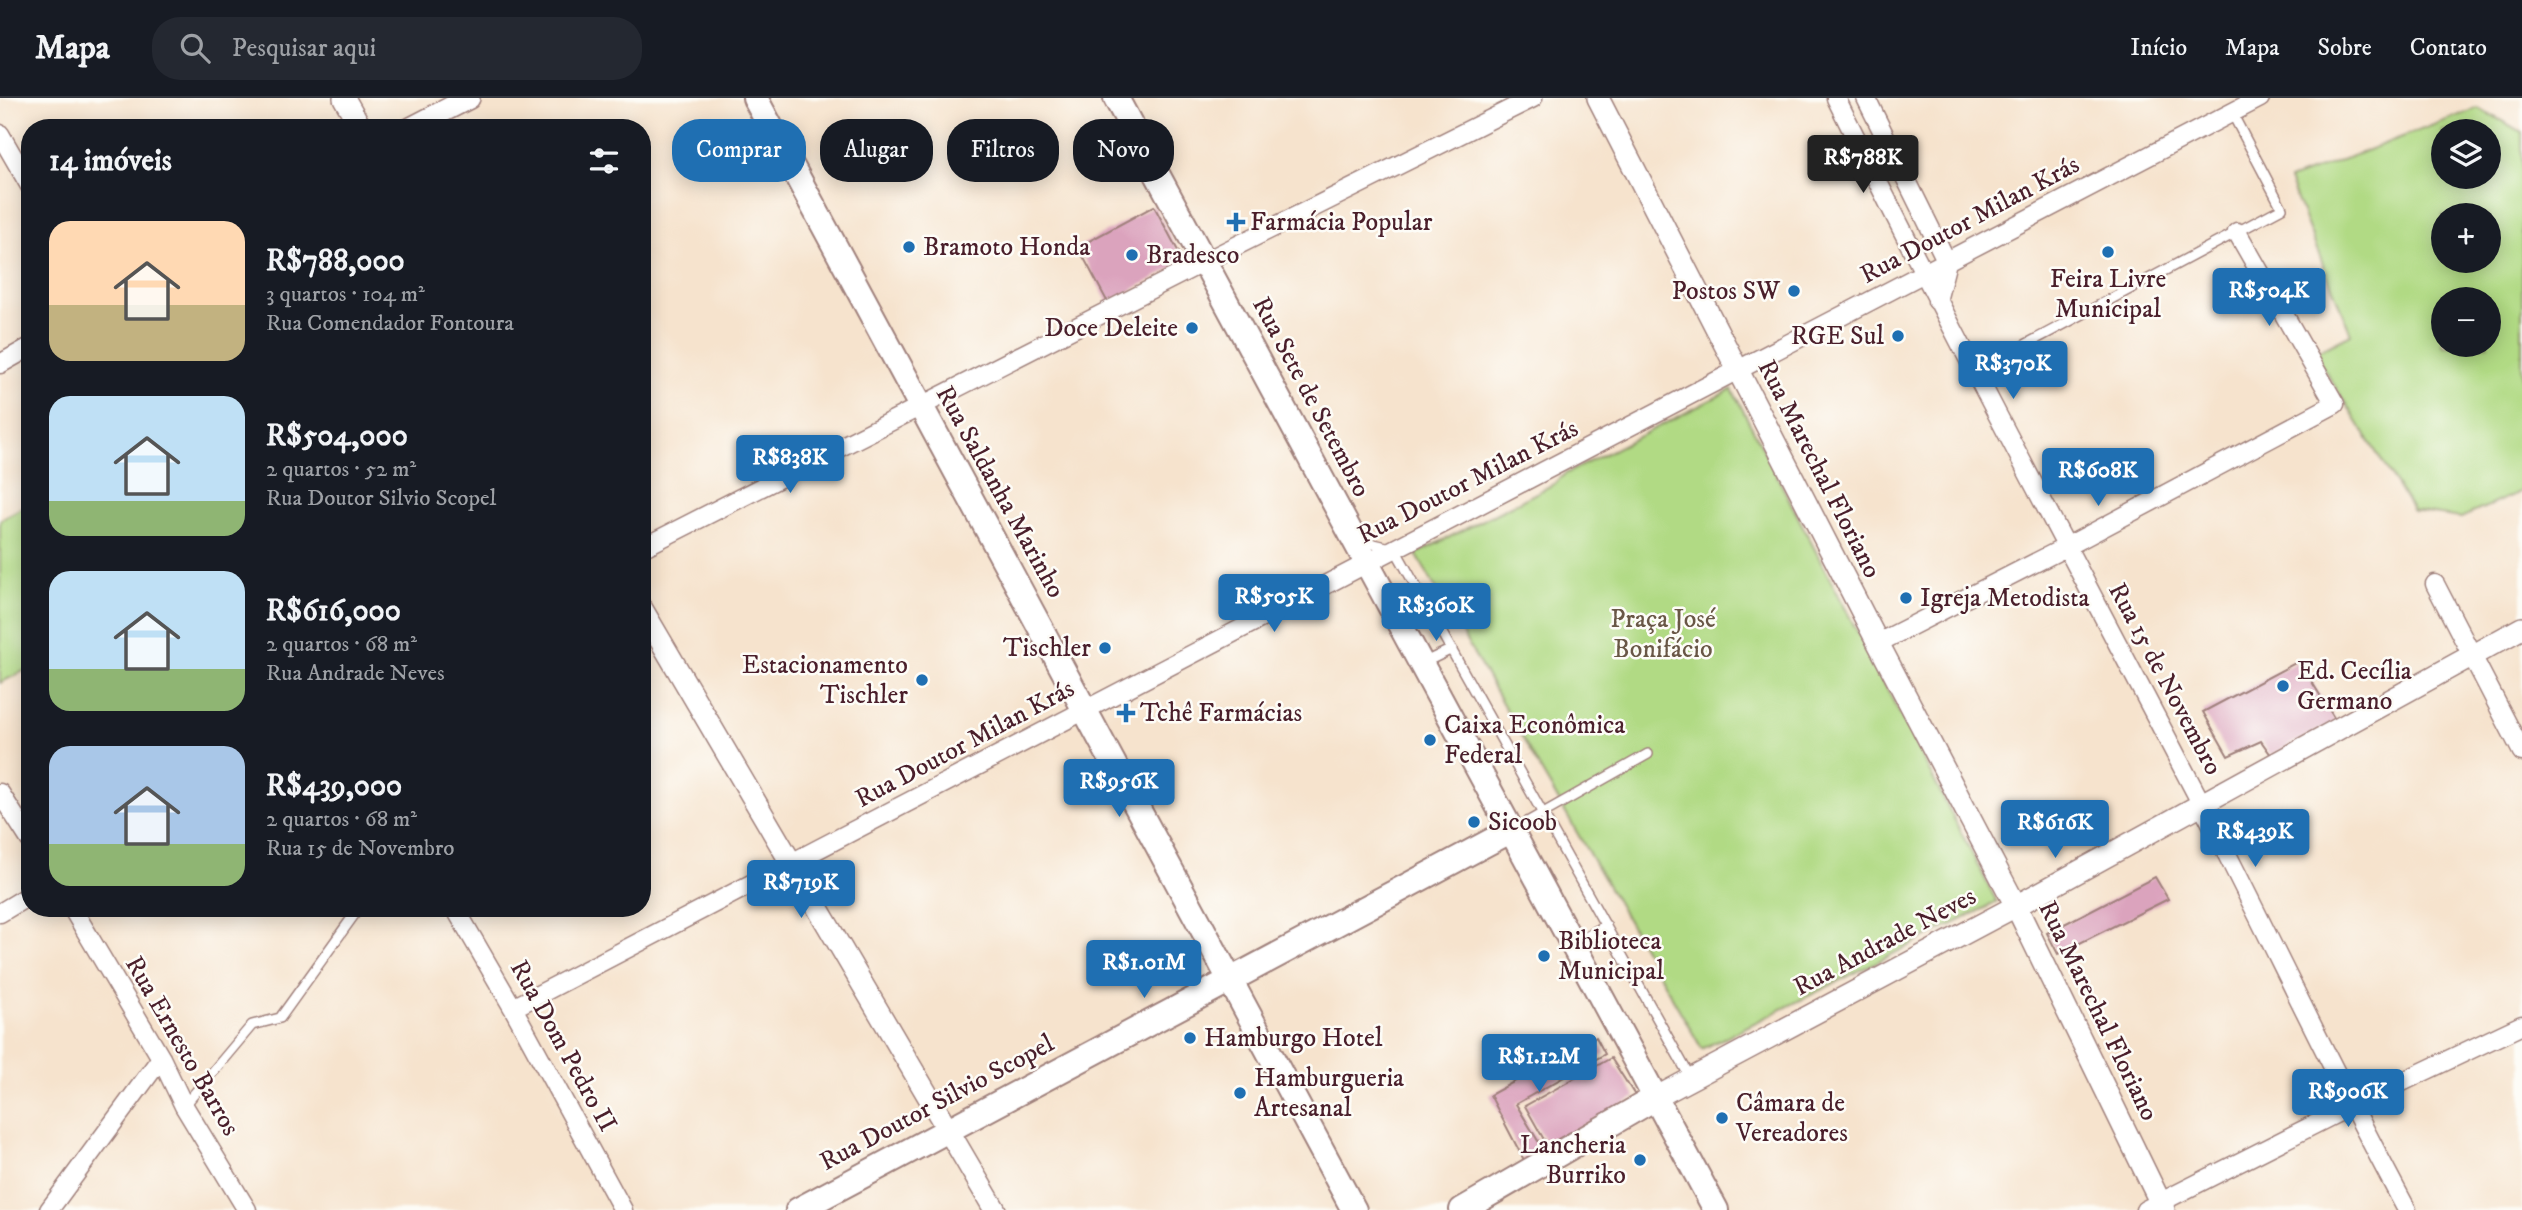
<!DOCTYPE html>
<html lang="pt">
<meta charset="utf-8">
<style>
body{margin:0;font-family:"IM FELL DW Pica",serif;background:#242831;color:#f1f3f6;height:100vh;display:flex;flex-direction:column;font-size:26px;white-space:nowrap}
*{box-sizing:border-box;margin:0}
p{font-size:23px;color:#9ea1a6}
.icon{flex:none;width:38px;height:38px;fill:none;stroke:currentColor;stroke-width:2;stroke-linecap:round;stroke-linejoin:round}
.map{position:relative;flex:1;overflow:hidden}
.side{position:absolute;left:21px;top:21px;width:630px;height:798px;display:flex;flex-direction:column;background:#171b24;border-radius:28px;box-shadow:0 4px 18px #0003}
.side>*{flex:none}
.banner{position:absolute;left:672px;top:21px;width:665px;height:63px;display:flex;gap:14px}
.buttons{position:absolute;left:2431px;top:21px;display:grid;gap:14px}
.buttons a{display:grid;place-items:center;width:70px;height:70px;border-radius:50%;background:#171b24;box-shadow:0 4px 18px #0003;font-size:35px}
.price{position:absolute;translate:-50% -60px;padding:0 16px;border-radius:7px;background:#1f6fb2;color:#fff;font-size:23px;line-height:46px;filter:drop-shadow(0 2px 4px #0008)}
.price::after{content:'';position:absolute;left:50%;top:42px;width:21px;height:16px;margin-left:-10px;background:inherit;clip-path:polygon(0 0,100% 0,50% 100%)}
.price.on{background:#222;color:#fff}
ul{padding:0;list-style:none}
li{display:flex;align-items:center;gap:21px;height:175px;padding:0 28px}
li span{display:grid;place-items:center;flex:none;width:196px;height:140px;border-radius:21px;color:#555}
li>.icon{margin-inline-start:auto}
span .icon{width:84px;height:84px;fill:#fffc;stroke-width:1}
li b{font-size:30px}
h2{display:flex;justify-content:space-between;align-items:center;height:84px;padding:0 28px;font-size:30px}
.chip{padding:0 24px;border-radius:28px;background:#171b24;box-shadow:0 4px 18px #0003;font-size:24px;line-height:63px}
.chip.on{background:#1f6fb2;color:#fff}
header{display:flex;align-items:center;gap:42px;box-sizing:border-box;height:98px;padding:0 35px;background:#171b24;border-bottom:2px solid #363941}
header strong{font-size:33px}
nav{display:flex;gap:38px;margin-inline-start:auto;font-size:24px}
.search{width:490px;height:63px;background:#242831;display:flex;align-items:center;gap:18px;box-sizing:border-box;padding:0 24px;border-radius:28px;color:#9ea1a6;font-size:26px}
.map>svg:first-child{display:block}
.green{fill:#b1da84;stroke:#7e7c58;stroke-width:2;fill-rule:evenodd}
.building{fill:#dba3bd}
.lines{fill:none;stroke-linecap:round;stroke-linejoin:round}
.service-casing{stroke:#a0817c;stroke-width:12}
.minor-casing{stroke:#a0817c;stroke-width:21}
.tertiary-casing{stroke:#a0817c;stroke-width:24}
.secondary-casing{stroke:#a0817c;stroke-width:28}
.service{stroke:#fff;stroke-width:9}
.minor{stroke:#fff;stroke-width:18}
.tertiary{stroke:#fff;stroke-width:21}
.secondary{stroke:#fff;stroke-width:24}
.poi-dot{fill:#1f6fb2;stroke:#fdfcf7;stroke-width:2.5}
.labels{text-anchor:middle;dominant-baseline:central;stroke-width:5;stroke-linejoin:round;paint-order:stroke}
.street-label{font-size:26px;fill:#4a1f2b;stroke:#fdfcf7}
.poi-label{font-size:26px;fill:#4a1f2b;stroke:#fdfcf7;text-anchor:start}
.park-label{font-size:26px;fill:#695746;stroke:#fdfcf7}
</style>
<header>
<strong>Mapa</strong>
<div class="search"><svg class="icon" aria-label="search" viewBox="0 0 24 24"><circle cx="10" cy="10" r="6"/><path d="M15 15l6 6"/></svg>Pesquisar aqui</div>
<nav><a>Início</a><a>Mapa</a><a>Sobre</a><a>Contato</a></nav>
</header>
<div class="map">
<svg width="2522" height="1112" viewBox="0 0 2522 1112">
<rect width="100%" height="100%" fill="#fdfcf7"/>
<filter id="ink" filterUnits="userSpaceOnUse"><feTurbulence type="fractalNoise" baseFrequency=".0143" numOctaves="2"/><feDisplacementMap in="SourceGraphic" scale="14" xChannelSelector="R" yChannelSelector="G"/><feConvolveMatrix kernelMatrix="1 2 1 2 8 2 1 2 1" color-interpolation-filters="sRGB"/></filter>
<filter id="wash" filterUnits="userSpaceOnUse"><feTurbulence type="fractalNoise" baseFrequency=".00686" numOctaves="4" result="noise"/><feDisplacementMap in="SourceGraphic" scale="28" xChannelSelector="R" yChannelSelector="G"/><feGaussianBlur stdDeviation="1.57" result="paint"/><feColorMatrix in="noise" values="0 0 0 0 0 0 0 0 0 0 0 0 0 0 0 0 0 1.4 0 .05"/><feComposite in="paint" operator="in"/></filter>
<g filter="url(#wash)">
<rect width="100%" height="100%" fill="#f6e3cd"/>
<path class="green" d="M2478 10 2522 34V393L2461 420 2413 413 2314 255 2351 236 2289 82ZM2443 33H2488V79H2443ZM2443 117H2488V163H2443ZM2443 201H2488V247H2443Z
M1732 291 1997 804 1702 951 1416 456 1554 386 1565 376Z
M30 405V570L0 585V422Z"/>
<g id="blocks">
<path class="building" d="M1154 108 1184 164 1108 205 1078 149Z
M2299 563 2336 623 2271 657 2261 643 2228 658 2203 614Z
M2155 779 2168 801 2058 856 2047 835Z
M1596 939 1605 956 1516 1006 1544 1053 1525 1064 1490 997Z
M1611 960 1636 999 1547 1047 1525 1008Z"/>
</g>
</g>
<g filter="url(#ink)">
<use href="#blocks" fill-opacity="0" stroke="#a0817c" stroke-width="2"/>
<g class="lines">
<defs>
<path id="service" d="M1976 273 2282 110 2232 15
M1361 443 1395 451 1690 979
M1423 565 1452 551
M1515 731 1648 656
M1574 846 1606 827
M184 1008 252 927 280 920 359 810"/>
<path id="minor" d="M1836 0C1953 237 2078 469 2200 703 2270 839 2334 977 2407 1112
M1866 0 1947 164 1937 203
M0 36 30 88
M0 266 30 249
M642 450 1204 164 1533 0
M2435 486 2522 654
M1878 545 2066 449 2335 306 2237 134
M0 695 30 742
M72 810 161 960 184 1008 247 1112
M455 810 513 910 623 1112
M0 815 30 797
M513 910 2260 0
M49 1112 161 960
M2145 1112 2351 1008 2522 927"/>
<path id="tertiary" d="M344 0 361 30
M1598 0 1878 545 2016 808 2164 1112
M411 30 469 0
M642 511 995 1112
M1655 1000 2016 808 2522 530"/>
<path id="secondary" d="M755 0 1354 1112
M1116 0 1716 1112
M798 1112 1512 732
M1462 1112 1655 1000"/>
</defs>
<use href="#service" class="service-casing"/>
<use href="#minor" class="minor-casing"/>
<use href="#tertiary" class="tertiary-casing"/>
<use href="#secondary" class="secondary-casing"/>
<use href="#service" class="service"/>
<use href="#minor" class="minor"/>
<use href="#tertiary" class="tertiary"/>
<use href="#secondary" class="secondary"/>
</g>
</g>
<g class="poi-dot">
<path d="M1232.5 113.5h7v7h7v7h-7v7h-7v-7h-7v-7h7z"/>
<circle cx="909" cy="149" r="7"/>
<circle cx="2108" cy="154" r="7"/>
<circle cx="1132" cy="157" r="7"/>
<circle cx="1794" cy="193" r="7"/>
<circle cx="1192" cy="230" r="7"/>
<circle cx="1898" cy="238" r="7"/>
<circle cx="1906" cy="500" r="7"/>
<circle cx="1105" cy="550" r="7"/>
<circle cx="922" cy="582" r="7"/>
<circle cx="2283" cy="588" r="7"/>
<path d="M1122.5 604.5h7v7h7v7h-7v7h-7v-7h-7v-7h7z"/>
<circle cx="1430" cy="642" r="7"/>
<circle cx="1474" cy="724" r="7"/>
<circle cx="1544" cy="858" r="7"/>
<circle cx="1190" cy="940" r="7"/>
<circle cx="1240" cy="995" r="7"/>
<circle cx="1722" cy="1020" r="7"/>
<circle cx="1640" cy="1062" r="7"/>
</g>
<g class="labels">
<g class="street-label">
<text transform="translate(1970 122) rotate(-28)">Rua Doutor Milan Krás</text>
<text transform="translate(1311 299) rotate(62)">Rua Sete de Setembro</text>
<text transform="translate(1819 371) rotate(63)">Rua Marechal Floriano</text>
<text transform="translate(1468 384) rotate(-27)">Rua Doutor Milan Krás</text>
<text transform="translate(1000 394) rotate(61)">Rua Saldanha Marinho</text>
<text transform="translate(2165 581) rotate(62)">Rua 15 de Novembro</text>
<text transform="translate(965 646) rotate(-28)">Rua Doutor Milan Krás</text>
<text transform="translate(1885 844) rotate(-28)">Rua Andrade Neves</text>
<text transform="translate(2098 913) rotate(64)">Rua Marechal Floriano</text>
<text transform="translate(182 948) rotate(60)">Rua Ernesto Barros</text>
<text transform="translate(563 948) rotate(61)">Rua Dom Pedro II</text>
<text transform="translate(937 1005) rotate(-28)">Rua Doutor Silvio Scopel</text>
</g>
<g class="poi-label">
<text x="1250" y="124">Farmácia Popular</text>
<text x="923" y="149">Bramoto Honda</text>
<text x="1146" y="157">Bradesco</text>
<text x="2108" y="181" text-anchor="middle">Feira Livre<tspan x="2108" dy="30">Municipal</tspan></text>
<text x="1780" y="193" text-anchor="end">Postos SW</text>
<text x="1178" y="230" text-anchor="end">Doce Deleite</text>
<text x="1884" y="238" text-anchor="end">RGE Sul</text>
<text x="1920" y="500">Igreja Metodista</text>
<text x="1091" y="550" text-anchor="end">Tischler</text>
<text x="908" y="567" text-anchor="end">Estacionamento<tspan x="908" dy="30">Tischler</tspan></text>
<text x="2297" y="573">Ed. Cecília<tspan x="2297" dy="30">Germano</tspan></text>
<text x="1140" y="615">Tchê Farmácias</text>
<text x="1444" y="627">Caixa Econômica<tspan x="1444" dy="30">Federal</tspan></text>
<text x="1488" y="724">Sicoob</text>
<text x="1558" y="843">Biblioteca<tspan x="1558" dy="30">Municipal</tspan></text>
<text x="1204" y="940">Hamburgo Hotel</text>
<text x="1254" y="980">Hamburgueria<tspan x="1254" dy="30">Artesanal</tspan></text>
<text x="1736" y="1005">Câmara de<tspan x="1736" dy="30">Vereadores</tspan></text>
<text x="1626" y="1047" text-anchor="end">Lancheria<tspan x="1626" dy="30">Burriko</tspan></text>
</g>
<g class="park-label">
<text x="1663" y="521">Praça José<tspan x="1663" dy="30">Bonifácio</tspan></text>
</g>
</g>
</svg>
<div class="buttons">
<a><svg class="icon" aria-label="layers" viewBox="0 0 24 24"><path d="M12 4l9 5-9 5-9-5zM3 14l9 5 9-5"/></svg></a>
<a>+</a>
<a>−</a>
</div>
<b class="price on" style="left:1863px;top:97px">R$788K</b>
<b class="price" style="left:2269px;top:230px">R$504K</b>
<b class="price" style="left:2013px;top:303px">R$370K</b>
<b class="price" style="left:790px;top:397px">R$838K</b>
<b class="price" style="left:2098px;top:410px">R$608K</b>
<b class="price" style="left:1274px;top:536px">R$505K</b>
<b class="price" style="left:1436px;top:545px">R$360K</b>
<b class="price" style="left:1119px;top:721px">R$956K</b>
<b class="price" style="left:2055px;top:762px">R$616K</b>
<b class="price" style="left:2255px;top:771px">R$439K</b>
<b class="price" style="left:801px;top:822px">R$719K</b>
<b class="price" style="left:1144px;top:902px">R$1.01M</b>
<b class="price" style="left:1539px;top:996px">R$1.12M</b>
<b class="price" style="left:2348px;top:1031px">R$906K</b>
<div class="banner">
<a class="chip on">Comprar</a>
<a class="chip">Alugar</a>
<a class="chip">Filtros</a>
<a class="chip">Novo</a>
</div>
<section class="side">
<h2>14 imóveis<svg class="icon" aria-label="filters" viewBox="0 0 24 24"><path d="M4 7h16M4 17h16"/><circle cx="9" cy="7" r="2"/><circle cx="15" cy="17" r="2"/></svg></h2>
<ul>
<li><span style="background:linear-gradient(#ffd9b3 60%,#c2b280 0)"><svg class="icon" aria-label="home" viewBox="0 0 24 24"><path d="M3 11l9-7 9 7M6 9v11h12V9"/></svg></span><div><b>R$788,000</b><p>3 quartos · 104 m²</p><p>Rua Comendador Fontoura</p></div></li>
<li><span style="background:linear-gradient(#bfe0f5 75%,#8fb573 0)"><svg class="icon" aria-label="home" viewBox="0 0 24 24"><path d="M3 11l9-7 9 7M6 9v11h12V9"/></svg></span><div><b>R$504,000</b><p>2 quartos · 52 m²</p><p>Rua Doutor Silvio Scopel</p></div></li>
<li><span style="background:linear-gradient(#bfe0f5 70%,#8fb573 0)"><svg class="icon" aria-label="home" viewBox="0 0 24 24"><path d="M3 11l9-7 9 7M6 9v11h12V9"/></svg></span><div><b>R$616,000</b><p>2 quartos · 68 m²</p><p>Rua Andrade Neves</p></div></li>
<li><span style="background:linear-gradient(#a9c7e8 70%,#8fb573 0)"><svg class="icon" aria-label="home" viewBox="0 0 24 24"><path d="M3 11l9-7 9 7M6 9v11h12V9"/></svg></span><div><b>R$439,000</b><p>2 quartos · 68 m²</p><p>Rua 15 de Novembro</p></div></li>
</ul>
</section>
</div>
